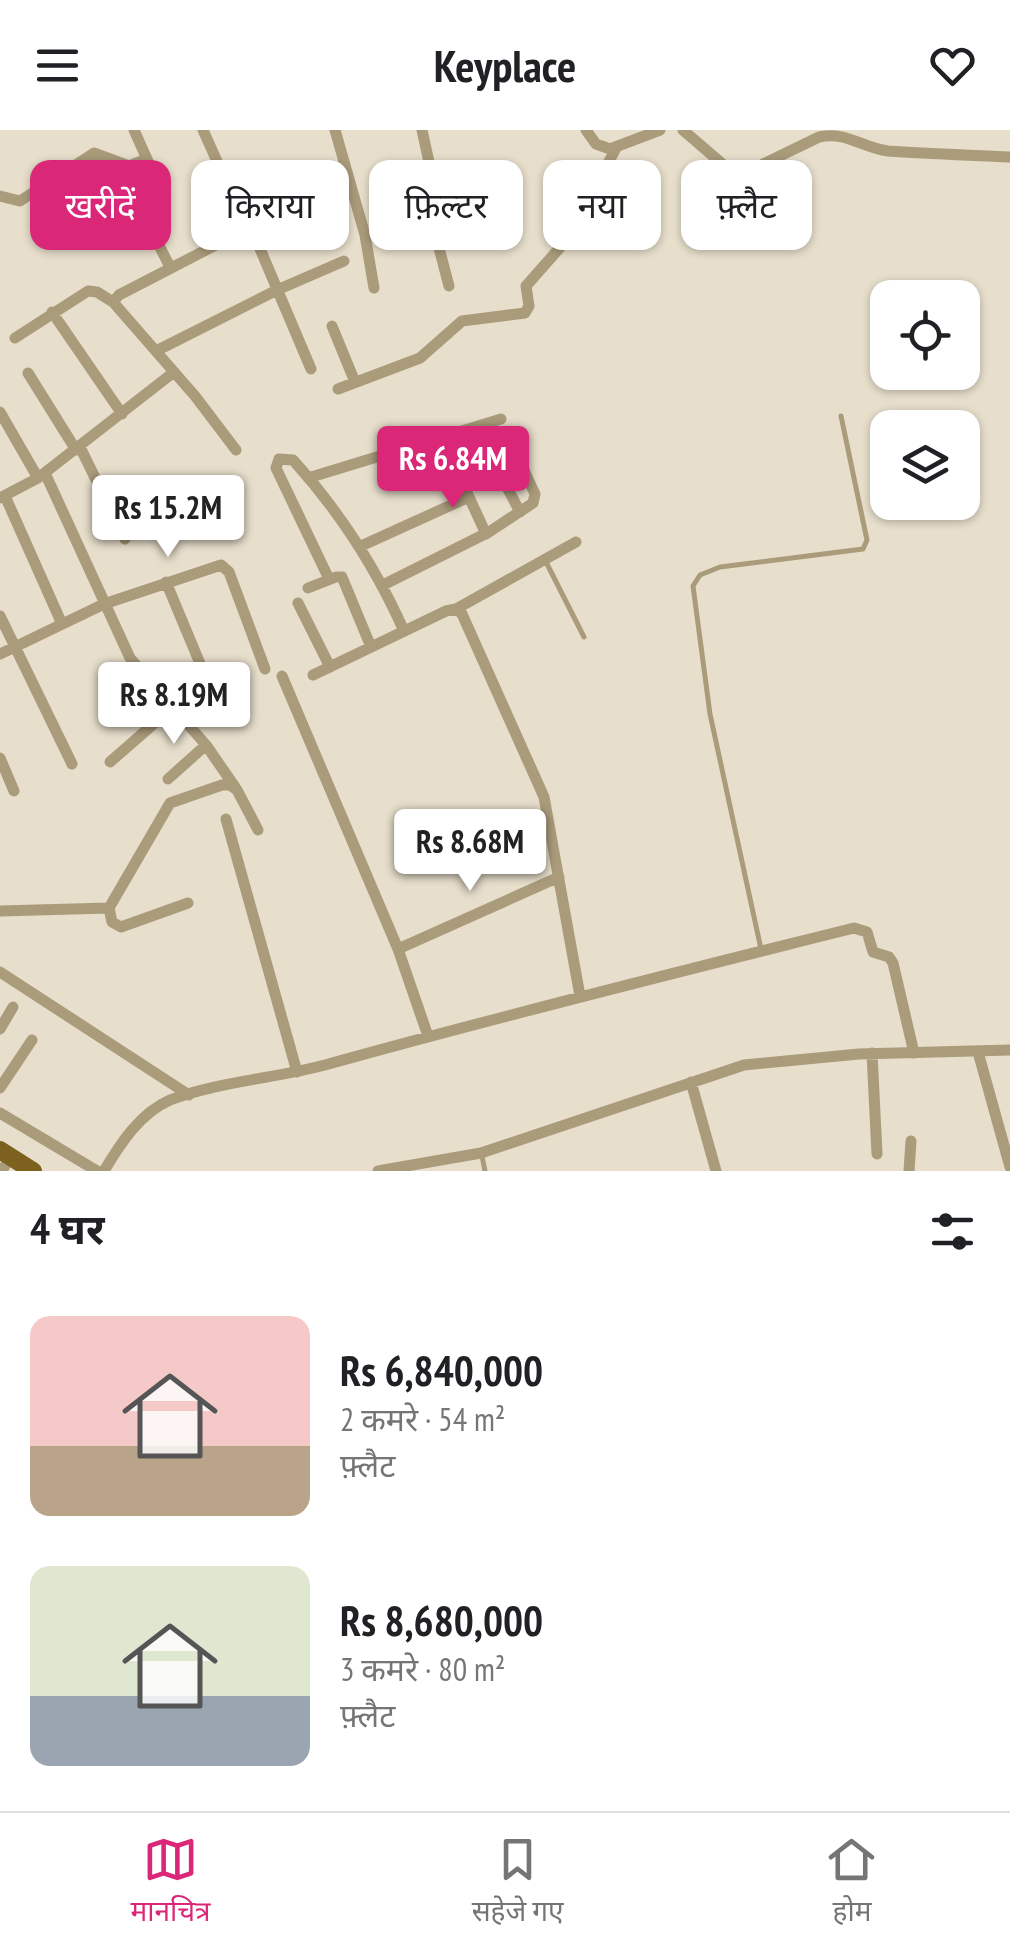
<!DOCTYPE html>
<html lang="hi">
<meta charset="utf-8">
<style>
body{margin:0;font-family:"PT Sans Narrow","Noto Sans Devanagari",sans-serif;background:#f2f2f2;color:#202124;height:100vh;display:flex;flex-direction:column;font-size:38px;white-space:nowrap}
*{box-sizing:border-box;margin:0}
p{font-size:32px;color:#757577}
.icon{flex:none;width:55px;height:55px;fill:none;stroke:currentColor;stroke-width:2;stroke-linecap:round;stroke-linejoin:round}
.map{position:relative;height:1041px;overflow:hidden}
.drawer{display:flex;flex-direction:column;background:#fff;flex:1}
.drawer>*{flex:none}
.top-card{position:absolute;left:30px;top:30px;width:950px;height:90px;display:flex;gap:20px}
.tools{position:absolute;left:870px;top:150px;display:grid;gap:20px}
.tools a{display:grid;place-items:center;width:110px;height:110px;border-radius:20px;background:#fff;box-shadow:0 2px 8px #0004;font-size:50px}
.price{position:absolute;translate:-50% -85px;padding:0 22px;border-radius:10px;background:#fff;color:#222;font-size:32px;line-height:65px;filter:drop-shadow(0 2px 5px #0008)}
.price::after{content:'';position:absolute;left:50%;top:60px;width:30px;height:22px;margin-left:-15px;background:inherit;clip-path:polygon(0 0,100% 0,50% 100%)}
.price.selected{background:#db2777;color:#fff}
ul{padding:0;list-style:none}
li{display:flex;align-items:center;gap:30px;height:250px;padding:0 30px}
li span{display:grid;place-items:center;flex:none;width:280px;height:200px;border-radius:20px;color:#555}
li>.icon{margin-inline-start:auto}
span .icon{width:120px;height:120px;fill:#fffc;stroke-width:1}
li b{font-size:42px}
h2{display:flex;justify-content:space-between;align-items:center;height:120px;padding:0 30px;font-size:42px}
.chip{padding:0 35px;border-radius:20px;background:#fff;box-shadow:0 2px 8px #0004;font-size:35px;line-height:90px}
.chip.selected{background:#db2777;color:#fff}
header{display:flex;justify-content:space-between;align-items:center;height:130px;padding:0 30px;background:#fff;font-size:45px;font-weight:700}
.dock{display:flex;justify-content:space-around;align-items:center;height:140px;border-top:2px solid #e0e0e0;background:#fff;font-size:28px;color:#757577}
.dock a{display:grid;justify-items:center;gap:5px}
.dock .selected{color:#db2777}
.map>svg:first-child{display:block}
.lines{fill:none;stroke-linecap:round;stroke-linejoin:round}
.lane{stroke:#aa9b7b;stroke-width:5}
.street{stroke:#aa9b7b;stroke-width:11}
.primary{stroke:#7d611e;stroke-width:18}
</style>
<header><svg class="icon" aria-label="menu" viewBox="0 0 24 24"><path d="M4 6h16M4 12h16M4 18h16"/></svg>Keyplace<svg class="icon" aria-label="heart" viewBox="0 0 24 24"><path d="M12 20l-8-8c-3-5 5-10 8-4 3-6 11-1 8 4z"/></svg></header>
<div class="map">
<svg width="1010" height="1041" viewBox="0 0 1010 1041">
<rect width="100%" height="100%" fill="#e7decb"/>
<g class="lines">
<path class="lane" d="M546 432 584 507
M761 819 710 584 693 456 700 445 720 437 863 419 867 410 841 286
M482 1026 485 1041"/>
<path class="street" d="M134 0 159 56 142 72 140 78 170 137
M203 0 246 96 235 105 119 165 113 172 195 266 236 320
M335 0 365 105 374 158
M422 0 436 64 433 95 449 156
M586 0 596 14 610 19 660 0
M683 0 727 38 747 42 819 7C847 1 862 18 888 21 929 24 970 25 1010 27
M228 55 265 38
M0 66 20 71 94 23 129 36 147 29
M243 100 258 114 311 239
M52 182 122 284
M332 196 355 252
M15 208 88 161 97 162 113 172
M156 221 277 160 344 131
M28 243 76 320
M338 259 420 228 462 191 525 183 529 176 526 156 564 113 578 91 616 18
M0 282 38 348
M80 317 125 409
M490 325 520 382
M457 341 486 404
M45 343 130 528 206 615 235 657
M308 348 501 289
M5 366 62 494
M0 368 38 348 174 242
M361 416 469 367
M329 449 276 338 279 329 293 330C340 382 376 438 404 501
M166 452 209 555
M383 455 489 402 533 373 535 364 514 319
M308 458 336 447H342L371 517
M298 473 330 537
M456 479 576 412
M0 486 72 634
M0 524 104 474 221 435 229 442 265 539
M313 545 446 481 456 479 462 484 544 667 580 866
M282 546 398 819 428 906
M0 628 14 661
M110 632 173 577
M168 649 206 615
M226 689 297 942
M109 778 112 792 121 797 188 773
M0 781 109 778 170 673 222 655H230L237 660 258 700
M398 819 559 747
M0 842 189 965
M0 899 13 877
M978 922 1010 1037
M872 923 877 1024
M691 952 716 1041
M0 958 32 910
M0 983 97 1041
M2 1041 10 1027
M104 1041C120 1014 140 983 170 970 216 952 277 948 325 935 501 886 677 842 854 798L867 802 873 822 889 827 893 833 914 923
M378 1041 481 1023 744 935 859 924 1010 920
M909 1041 911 1011"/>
<path class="primary" d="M0 1020 33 1041"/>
</g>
</svg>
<div class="tools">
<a><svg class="icon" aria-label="locate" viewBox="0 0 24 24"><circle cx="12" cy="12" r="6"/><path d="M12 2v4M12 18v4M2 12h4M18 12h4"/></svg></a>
<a><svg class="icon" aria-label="layers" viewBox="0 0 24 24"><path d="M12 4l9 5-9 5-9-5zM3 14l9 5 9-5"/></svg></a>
</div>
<b class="price selected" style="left:453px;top:381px">Rs 6.84M</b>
<b class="price" style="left:168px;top:430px">Rs 15.2M</b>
<b class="price" style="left:174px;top:617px">Rs 8.19M</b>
<b class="price" style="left:470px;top:764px">Rs 8.68M</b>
<div class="top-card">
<a class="chip selected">खरीदें</a>
<a class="chip">किराया</a>
<a class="chip">फ़िल्टर</a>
<a class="chip">नया</a>
<a class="chip">फ़्लैट</a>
</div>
</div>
<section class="drawer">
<h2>4 घर<svg class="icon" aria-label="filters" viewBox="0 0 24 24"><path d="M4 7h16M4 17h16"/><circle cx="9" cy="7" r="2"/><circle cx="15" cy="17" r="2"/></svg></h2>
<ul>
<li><span style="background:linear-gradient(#f6c9c9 65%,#b9a48a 0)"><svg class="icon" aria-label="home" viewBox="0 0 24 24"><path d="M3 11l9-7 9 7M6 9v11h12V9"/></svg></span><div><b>Rs 6,840,000</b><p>2 कमरे · 54 m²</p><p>फ़्लैट</p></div></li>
<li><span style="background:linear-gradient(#dfe7d0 65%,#9aa5b1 0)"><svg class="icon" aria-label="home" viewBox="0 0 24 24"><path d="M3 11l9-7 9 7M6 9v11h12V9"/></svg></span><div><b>Rs 8,680,000</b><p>3 कमरे · 80 m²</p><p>फ़्लैट</p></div></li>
</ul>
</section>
<nav class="dock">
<a class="selected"><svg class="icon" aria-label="map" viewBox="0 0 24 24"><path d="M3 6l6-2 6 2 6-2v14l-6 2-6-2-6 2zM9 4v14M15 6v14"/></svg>मानचित्र</a>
<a><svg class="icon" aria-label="saved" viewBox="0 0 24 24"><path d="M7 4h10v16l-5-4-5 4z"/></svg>सहेजे गए</a>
<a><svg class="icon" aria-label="home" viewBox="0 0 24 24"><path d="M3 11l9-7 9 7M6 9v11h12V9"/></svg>होम</a>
</nav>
